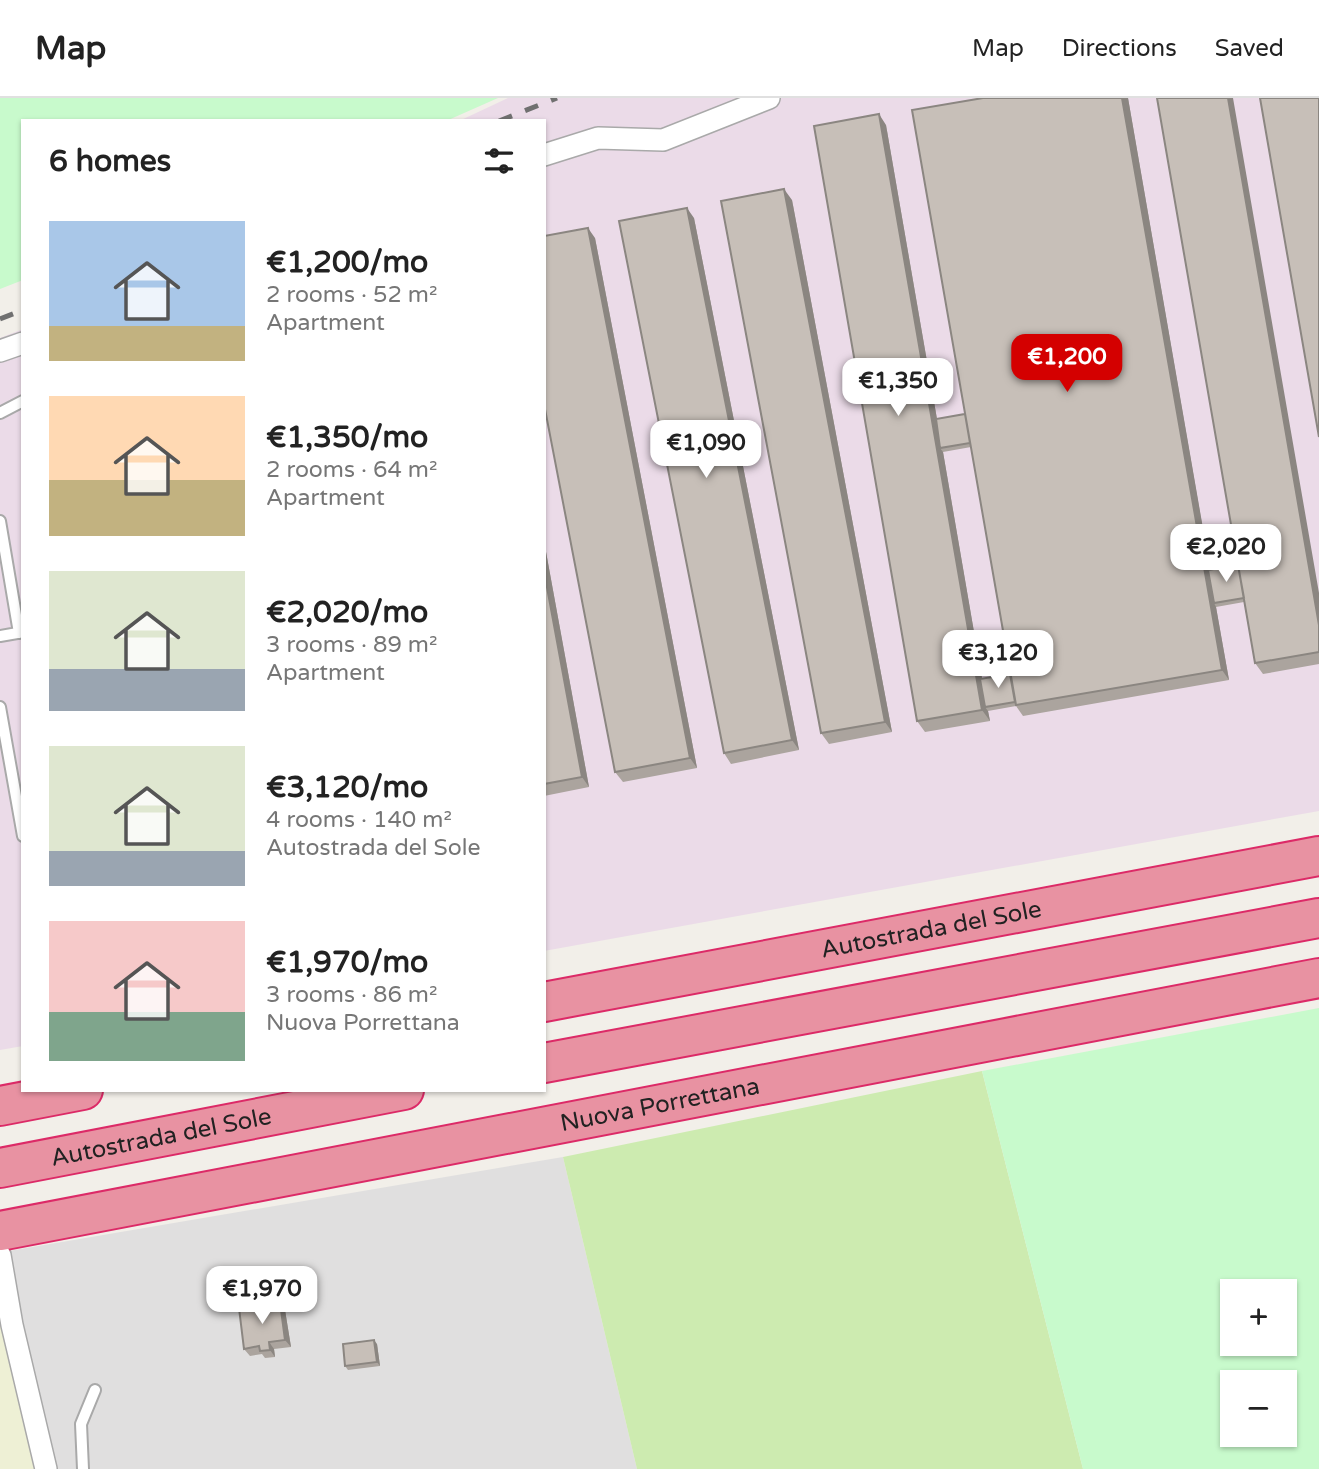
<!DOCTYPE html>
<meta charset="utf-8">
<style>
body{margin:0;font-family:"Varela Round",sans-serif;background:#f6f6f6;color:#222;height:100vh;display:flex;flex-direction:column;font-size:26px;white-space:nowrap}
*{box-sizing:border-box;margin:0}
p{font-size:23px;color:#767676}
.icon{flex:none;width:38px;height:38px;fill:none;stroke:currentColor;stroke-width:2;stroke-linecap:round;stroke-linejoin:round}
.map{position:relative;flex:1;overflow:hidden}
.panel{position:absolute;left:21px;top:21px;width:525px;height:973px;display:flex;flex-direction:column;background:#fff;border-radius:0px;box-shadow:0 2px 5px #0004}
.panel>*{flex:none}
.controls{position:absolute;left:1220px;top:1181px;display:grid;gap:14px}
.controls a{display:grid;place-items:center;width:77px;height:77px;border-radius:0px;background:#fff;box-shadow:0 2px 5px #0004;font-size:35px}
.price{position:absolute;translate:-50% -60px;padding:0 16px;border-radius:14px;background:#fff;color:#222;font-size:23px;line-height:46px;filter:drop-shadow(0 2px 4px #0008)}
.price::after{content:'';position:absolute;left:50%;top:42px;width:21px;height:16px;margin-left:-10px;background:inherit;clip-path:polygon(0 0,100% 0,50% 100%)}
.price.current{background:#d40000;color:#fff}
ul{padding:0;list-style:none}
li{display:flex;align-items:center;gap:21px;height:175px;padding:0 28px}
li span{display:grid;place-items:center;flex:none;width:196px;height:140px;border-radius:0px;color:#555}
li>.icon{margin-inline-start:auto}
span .icon{width:84px;height:84px;fill:#fffc;stroke-width:1}
li b{font-size:30px}
h2{display:flex;justify-content:space-between;align-items:center;height:84px;padding:0 28px;font-size:30px}
header{display:flex;align-items:center;gap:42px;box-sizing:border-box;height:98px;padding:0 35px;background:#fff;border-bottom:2px solid #e0e0e0}
header strong{font-size:33px}
nav{display:flex;gap:38px;margin-inline-start:auto;font-size:24px}
.map>svg:first-child{display:block}
.residential{fill:#e0dfdf}
.industrial{fill:#ebdbe8}
.farmland{fill:#eef0d5}
.grass{fill:#cdebb0}
.park{fill:#c8facc;fill-rule:evenodd}
.lines{fill:none;stroke-linecap:round;stroke-linejoin:round}
.lane-casing{stroke:#a9a9a9;stroke-width:14}
.street-casing{stroke:#a9a9a9;stroke-width:24}
.highway-casing{stroke:#dc2a67;stroke-width:42}
.lane{stroke:#fff;stroke-width:10}
.street{stroke:#fff;stroke-width:21}
.highway{stroke:#e892a2;stroke-width:38}
.rail{stroke:#707070;stroke-width:5;stroke-dasharray:14 14;stroke-linecap:butt}
.wall{fill:#aba49e;fill-rule:evenodd}
.shaded-wall{fill:#8b8681}
.building{fill:#c7bfb8;stroke:#8b8681;stroke-width:2}
.labels{text-anchor:middle;dominant-baseline:central;stroke-width:6;stroke-linejoin:round;paint-order:stroke}
.street-label{font-size:24px;fill:#222;stroke:#fff}
</style>
<header>
<strong>Map</strong>
<nav><a>Map</a><a>Directions</a><a>Saved</a></nav>
</header>
<div class="map">
<svg width="1319" height="1371" viewBox="0 0 1319 1371">
<rect width="100%" height="100%" fill="#f2efe9"/>
<path class="residential" d="M563 1059 637 1371H51L9 1153Z"/>
<path class="industrial" d="M508 0H1319V713L544 853V23H459Z
M23 231V948L0 952V240Z"/>
<path class="farmland" d="M9 1153 51 1371H0V1156Z"/>
<path class="grass" d="M982 973 1083 1371H637L563 1059Z"/>
<path class="park" d="M0 0H498L446 23H23V182L0 191Z
M1319 910V1371H1083L982 973ZM1232 1194H1284V1246H1232ZM1232 1284H1284V1337H1232Z"/>
<g class="lines">
<defs>
<path id="lane" d="M0 315 23 303
M0 423 19 535
M0 538 23 534
M0 609 23 738
M83 1371 81 1326 95 1292"/>
<path id="street" d="M544 57 598 40 663 42 769 0
M0 253 23 245
M0 1157 12 1227 46 1371"/>
<g id="highway">
<path id="s1" d="M544 904 1319 758"/>
<path d="M544 965 1319 820"/>
<path d="M0 1008 83 992"/>
<path id="s2" d="M0 1070 404 992"/>
<path id="s3" d="M0 1133 1319 880"/>
</g>
</defs>
<use href="#lane" class="lane-casing"/>
<use href="#street" class="street-casing"/>
<use href="#highway" class="highway-casing"/>
<use href="#lane" class="lane"/>
<use href="#street" class="street"/>
<use href="#highway" class="highway"/>
<path class="rail" d="M499 23 557 0
M0 221 23 212"/>
</g>
<path class="wall" d="M983 0H1128L1210 472 1319 495V566L1263 576 1255 565 1244 504 1216 509 1229 582 1023 618 1016 608 988 613 990 623 925 634 917 623 886 27 937 321 965 316ZM971 349 1010 576 982 581 943 354Z
M792 102 892 634 829 646 821 635Z
M694 120 799 652 731 666 724 655Z
M595 140 697 670 623 684 615 674Z
M544 443 589 689 544 698Z
M280 1204 285 1212 291 1249 274 1251 275 1259 265 1260 262 1256 250 1258 244 1251Z
M377 1246 380 1268 348 1272 345 1268Z"/>
<path class="shaded-wall" d="M1122 0H1128L1216 505H1214L1216 509 1229 582 1222 572Z
M1228 0H1233L1319 495V527Z
M879 16 886 27 942 350H940L943 354 987 609H985L988 613 990 623 982 612Z
M784 91 792 102 892 634 885 624Z
M687 110 694 120 799 652 792 642Z
M588 130 595 140 697 670 690 660Z
M544 443 589 689 582 679 544 473Z
M280 1204 285 1212 291 1249 285 1242Z
M374 1242 377 1246 380 1268 377 1264Z
M269 1244 274 1251 275 1259 270 1252Z"/>
<path class="building" d="M983 0H1122L1222 572 1016 607 912 12Z
M1157 0H1228L1319 527V554L1255 565Z
M1260 0H1319V339Z
M879 16 982 612 917 623 814 28Z
M784 91 885 624 821 635 721 103Z
M687 110 792 642 724 655 619 123Z
M588 130 690 660 615 674 544 306V138Z
M965 316 970 345 940 350 936 321Z
M1238 467 1244 500 1214 505 1208 472Z
M544 473 582 679 544 686Z
M1010 576 1015 604 985 609 980 581Z
M280 1204 285 1242 269 1244 270 1252 260 1253 259 1248 244 1251 239 1210Z
M374 1242 377 1264 345 1268 343 1246Z"/>
<g class="labels">
<g class="street-label">
<text stroke="none"><textPath href="#s1" startOffset="394">Autostrada del Sole</textPath></text>
<text stroke="none"><textPath href="#s3" startOffset="672">Nuova Porrettana</textPath></text>
<text stroke="none"><textPath href="#s2" startOffset="164">Autostrada del Sole</textPath></text>
</g>
</g>
</svg>
<div class="controls">
<a>+</a>
<a>−</a>
</div>
<b class="price current" style="left:1067px;top:296px">€1,200</b>
<b class="price" style="left:898px;top:320px">€1,350</b>
<b class="price" style="left:706px;top:382px">€1,090</b>
<b class="price" style="left:1226px;top:486px">€2,020</b>
<b class="price" style="left:998px;top:592px">€3,120</b>
<b class="price" style="left:262px;top:1228px">€1,970</b>
<section class="panel">
<h2>6 homes<svg class="icon" aria-label="filters" viewBox="0 0 24 24"><path d="M4 7h16M4 17h16"/><circle cx="9" cy="7" r="2"/><circle cx="15" cy="17" r="2"/></svg></h2>
<ul>
<li><span style="background:linear-gradient(#a9c7e8 75%,#c2b280 0)"><svg class="icon" aria-label="home" viewBox="0 0 24 24"><path d="M3 11l9-7 9 7M6 9v11h12V9"/></svg></span><div><b>€1,200/mo</b><p>2 rooms · 52 m²</p><p>Apartment</p></div></li>
<li><span style="background:linear-gradient(#ffd9b3 60%,#c2b280 0)"><svg class="icon" aria-label="home" viewBox="0 0 24 24"><path d="M3 11l9-7 9 7M6 9v11h12V9"/></svg></span><div><b>€1,350/mo</b><p>2 rooms · 64 m²</p><p>Apartment</p></div></li>
<li><span style="background:linear-gradient(#dfe7d0 70%,#9aa5b1 0)"><svg class="icon" aria-label="home" viewBox="0 0 24 24"><path d="M3 11l9-7 9 7M6 9v11h12V9"/></svg></span><div><b>€2,020/mo</b><p>3 rooms · 89 m²</p><p>Apartment</p></div></li>
<li><span style="background:linear-gradient(#dfe7d0 75%,#9aa5b1 0)"><svg class="icon" aria-label="home" viewBox="0 0 24 24"><path d="M3 11l9-7 9 7M6 9v11h12V9"/></svg></span><div><b>€3,120/mo</b><p>4 rooms · 140 m²</p><p>Autostrada del Sole</p></div></li>
<li><span style="background:linear-gradient(#f6c9c9 65%,#7fa58c 0)"><svg class="icon" aria-label="home" viewBox="0 0 24 24"><path d="M3 11l9-7 9 7M6 9v11h12V9"/></svg></span><div><b>€1,970/mo</b><p>3 rooms · 86 m²</p><p>Nuova Porrettana</p></div></li>
</ul>
</section>
</div>
